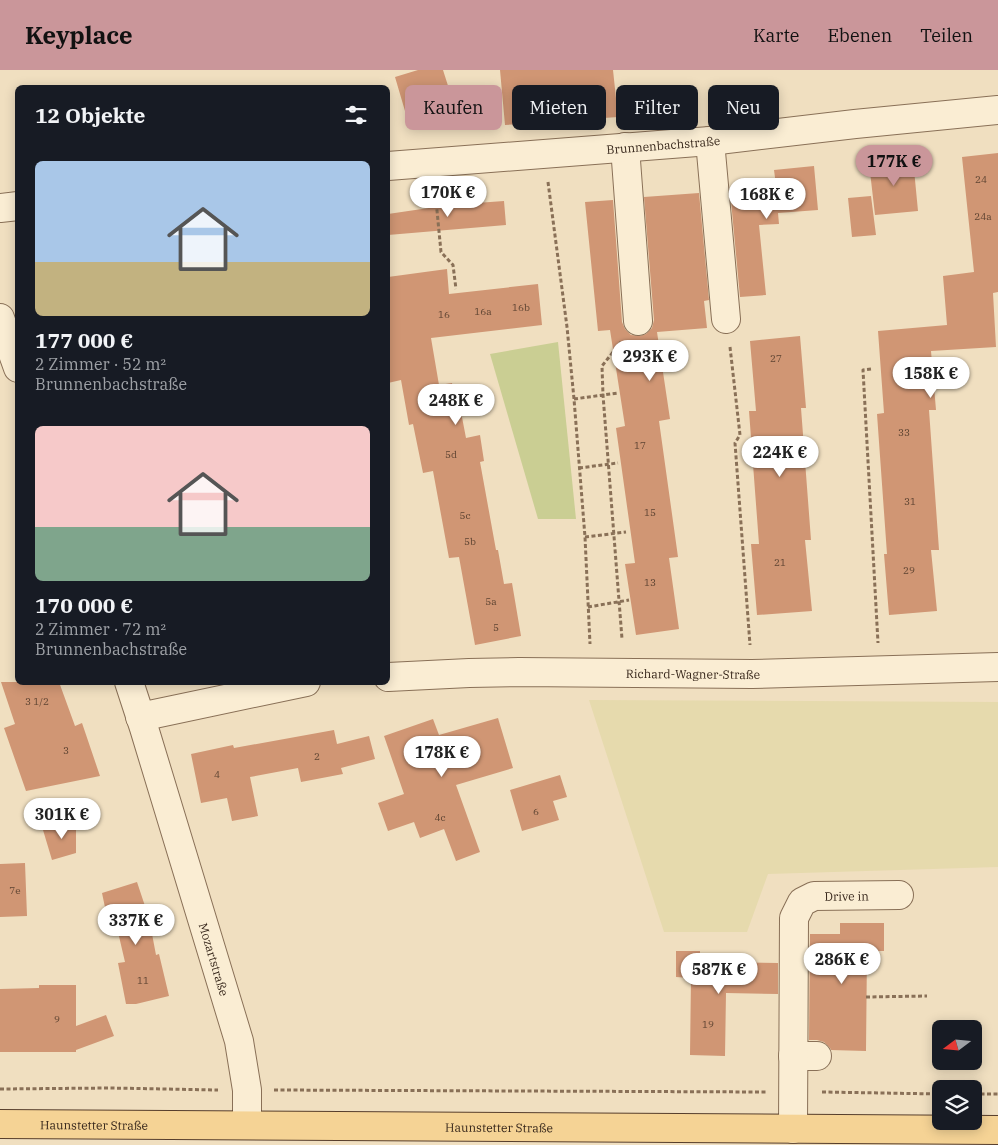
<!DOCTYPE html>
<html lang="de">
<meta charset="utf-8">
<style>
body{margin:0;font-family:"IBM Plex Serif",serif;background:#20242c;color:#f1f3f6;height:100vh;display:flex;flex-direction:column;font-size:19px;white-space:nowrap}
*{box-sizing:border-box;margin:0}
p{font-size:16px;color:#9ea1a6}
.icon{flex:none;width:28px;height:28px;fill:none;stroke:currentColor;stroke-width:2;stroke-linecap:round;stroke-linejoin:round}
.map{position:relative;flex:1;overflow:hidden}
.drawer{position:absolute;left:15px;top:15px;width:375px;height:600px;display:flex;flex-direction:column;background:#171b24;border-radius:8px;box-shadow:0 2px 12px #0003}
.drawer>*{flex:none}
.top-card{position:absolute;left:405px;top:15px;width:475px;height:45px;display:flex;gap:10px}
.needle{width:32px;rotate:254deg}
.controls{position:absolute;left:932px;top:950px;display:grid;gap:10px}
.controls a{display:grid;place-items:center;width:50px;height:50px;border-radius:8px;background:#171b24;box-shadow:0 2px 12px #0003;font-size:25px}
.price{position:absolute;translate:-50% -42px;padding:0 11px;border-radius:18px;background:#fff;color:#222;font-size:16px;line-height:32px;filter:drop-shadow(0 1px 2px #0008)}
.price::after{content:'';position:absolute;left:50%;top:30px;width:15px;height:11px;margin-left:-8px;background:inherit;clip-path:polygon(0 0,100% 0,50% 100%)}
.price.current{background:#ca969a;color:#111}
ul{padding:0;list-style:none}
li{display:grid;align-content:center;gap:10px;height:265px;padding:0 20px}
li span{display:grid;place-items:center;height:155px;border-radius:8px;color:#555}
li>.icon{margin-inline-start:auto}
span .icon{width:90px;height:90px;fill:#fffc;stroke-width:1}
li b{font-size:21px}
h2{display:flex;justify-content:space-between;align-items:center;height:60px;padding:0 20px;font-size:21px}
.tag{padding:0 18px;border-radius:8px;background:#171b24;box-shadow:0 2px 12px #0003;font-size:18px;line-height:45px}
.tag.current{background:#ca969a;color:#111}
header{display:flex;align-items:center;gap:30px;box-sizing:border-box;height:70px;padding:0 25px;background:#ca969a;color:#111}
header strong{font-size:24px}
nav{display:flex;gap:28px;margin-inline-start:auto;font-size:18px}
.map>svg:first-child{display:block}
.farmland{fill:#e6daad}
.green{fill:#cace93}
.building{fill:#d09674}
.lines{fill:none;stroke-linecap:round;stroke-linejoin:round}
.minor-casing{stroke:#897057;stroke-width:30}
.major-casing{stroke:#573e2c;stroke-width:30}
.path{stroke:#897057;stroke-width:3;stroke-dasharray:4 2.5;stroke-linecap:butt}
.minor{stroke:#faedd3;stroke-width:28}
.major{stroke:#f5d395;stroke-width:28}
.labels{text-anchor:middle;dominant-baseline:central;stroke-width:4;stroke-linejoin:round;paint-order:stroke}
.number-label{font-size:10px;fill:#5e4432}
.street-label{font-size:12px;fill:#38281c;stroke:#f7ead0}
</style>
<header>
<strong>Keyplace</strong>
<nav><a>Karte</a><a>Ebenen</a><a>Teilen</a></nav>
</header>
<div class="map">
<svg width="998" height="1075" viewBox="0 0 998 1075">
<rect width="100%" height="100%" fill="#f0dfc0"/>
<path class="farmland" d="M589 630 998 632V797L768 804 747 862H664Z"/>
<path class="green" d="M558 272 576 449H538L490 284Z"/>
<path class="building" d="M418 0H443L457 44 410 58 395 7Z
M500 0H613L618 47 505 55Z
M998 83V222L993 223 996 277 931 281 936 340H929L939 480H931L937 541 889 545 884 484H887L877 344 884 343 878 261 947 255 943 206 974 202 962 87Z
M913 89 918 141 875 145 869 93Z
M814 96 818 140 778 143 779 154 759 155 766 225 740 227 730 120H731V119L776 115 774 100Z
M699 123 709 230 704 231 707 258 657 262 670 349 659 351 678 487 669 488 679 559 636 565 625 494 635 493 616 358 625 356 610 260 598 261 585 132 613 130 622 252 625 259 631 265 640 266 646 264 652 258 654 250 644 127Z
M871 126 876 165 852 167 848 128Z
M504 131 506 155 388 165V144L449 135Z
M447 199 449 224 538 214 542 255 431 268 439 315 452 313 457 343 461 342 466 368 480 365 484 391 480 392 496 480H498L504 514 512 513 521 566 475 575 459 487 449 488 433 401 423 403 413 354 409 355 401 310 388 313V207Z
M800 266 806 338H801L811 470H805L812 541 757 545 751 474H759L749 341H756L750 271Z
M1 612H59L75 656 82 653 100 706 26 721 4 658 15 654Z
M498 648 513 698 456 715 480 782 456 791 444 759 420 768 414 752 388 761 378 733 404 724 384 666 433 649 439 665Z
M334 660 337 674 369 666 375 689 341 698 343 704 301 712 298 698 250 707 258 746 232 751 227 728 201 733 191 684 233 675 234 678Z
M560 705 567 727 553 731 559 750 522 761 510 720Z
M76 750V783L52 790 43 760Z
M25 793 27 846 0 847V794Z
M137 812 149 848 156 885 159 884 169 926 136 934H126L118 893 125 892 114 845 107 847 102 823Z
M840 853H884V881H867L866 981 831 980 830 978 824 972 817 970H809L810 864H840Z
M676 881H700V892L778 893V924L726 923 725 986 690 985 691 908 676 907Z
M39 915H76V956L106 945 114 966 76 980V982H0V919L39 918Z"/>
<g class="lines">
<defs>
<g id="minor">
<path d="M710 71 726 249"/>
<path d="M625 77 638 251"/>
<path id="s1" d="M388 96 710 71 855 54 998 40"/>
<path d="M0 138 18 136"/>
<path d="M0 248 18 298"/>
<path id="s2" d="M388 607 469 603 519 602 752 604 998 597"/>
<path id="s3" d="M129 612 144 658 239 971 247 1020V1055"/>
<path d="M140 647 306 612"/>
<path d="M793 986H817"/>
<path id="s4" d="M793 1059 794 848 802 832 814 826 899 825"/>
</g>
<g id="major">
<path id="s5" d="M0 1054 998 1060"/>
</g>
</defs>
<use href="#minor" class="minor-casing"/>
<use href="#major" class="major-casing"/>
<path class="path" d="M548 112 567 257 574 329 585 467 590 574
M435 120 441 182 453 195 456 219
M621 272 602 296 603 325 622 569
M730 277 740 365 735 373 750 575
M871 299 863 300 878 573
M574 329 618 323
M579 398 618 393
M585 467 626 462
M588 537 629 530
M866 927 927 926
M0 1019 110 1018 218 1020
M274 1020 766 1022
M822 1022 941 1024
M974 1024H998"/>
<use href="#minor" class="minor"/>
<use href="#major" class="major"/>
</g>
<g class="labels">
<g class="number-label">
<text x="981" y="109">24</text>
<text x="983" y="146">24a</text>
<text x="521" y="237">16b</text>
<text x="483" y="241">16a</text>
<text x="444" y="244">16</text>
<text x="776" y="288">27</text>
<text x="904" y="362">33</text>
<text x="640" y="375">17</text>
<text x="451" y="384">5d</text>
<text x="910" y="431">31</text>
<text x="650" y="442">15</text>
<text x="465" y="445">5c</text>
<text x="470" y="471">5b</text>
<text x="780" y="492">21</text>
<text x="909" y="500">29</text>
<text x="650" y="512">13</text>
<text x="491" y="531">5a</text>
<text x="496" y="557">5</text>
<text x="37" y="631">3 1/2</text>
<text x="66" y="680">3</text>
<text x="317" y="686">2</text>
<text x="217" y="704">4</text>
<text x="536" y="741">6</text>
<text x="440" y="747">4c</text>
<text x="15" y="820">7e</text>
<text x="143" y="910">11</text>
<text x="57" y="949">9</text>
<text x="708" y="954">19</text>
</g>
<g class="street-label">
<text stroke="none"><textPath href="#s1" startOffset="276">Brunnenbachstraße</textPath></text>
<text stroke="none"><textPath href="#s2" startOffset="305">Richard-Wagner-Straße</textPath></text>
<text stroke="none"><textPath href="#s4" startOffset="275">Drive in</textPath></text>
<text stroke="none"><textPath href="#s3" startOffset="290">Mozartstraße</textPath></text>
<text stroke="none"><textPath href="#s5" startOffset="94">Haunstetter Straße</textPath></text>
<text stroke="none"><textPath href="#s5" startOffset="499">Haunstetter Straße</textPath></text>
</g>
</g>
</svg>
<div class="controls">
<a><svg class="needle" viewBox="-14 -14 28 28"><path d="M0-13l5 13h-10z" fill="#e53935"/><path d="M0 13l5-13h-10z" fill="#9ea1a6"/></svg></a>
<a><svg class="icon" aria-label="layers" viewBox="0 0 24 24"><path d="M12 4l9 5-9 5-9-5zM3 14l9 5 9-5"/></svg></a>
</div>
<b class="price current" style="left:894px;top:117px">177K €</b>
<b class="price" style="left:448px;top:148px">170K €</b>
<b class="price" style="left:767px;top:150px">168K €</b>
<b class="price" style="left:650px;top:312px">293K €</b>
<b class="price" style="left:931px;top:329px">158K €</b>
<b class="price" style="left:456px;top:356px">248K €</b>
<b class="price" style="left:780px;top:408px">224K €</b>
<b class="price" style="left:442px;top:708px">178K €</b>
<b class="price" style="left:62px;top:770px">301K €</b>
<b class="price" style="left:136px;top:876px">337K €</b>
<b class="price" style="left:842px;top:915px">286K €</b>
<b class="price" style="left:719px;top:925px">587K €</b>
<div class="top-card">
<a class="tag current">Kaufen</a>
<a class="tag">Mieten</a>
<a class="tag">Filter</a>
<a class="tag">Neu</a>
</div>
<section class="drawer">
<h2>12 Objekte<svg class="icon" aria-label="filters" viewBox="0 0 24 24"><path d="M4 7h16M4 17h16"/><circle cx="9" cy="7" r="2"/><circle cx="15" cy="17" r="2"/></svg></h2>
<ul>
<li><span style="background:linear-gradient(#a9c7e8 65%,#c2b280 0)"><svg class="icon" aria-label="home" viewBox="0 0 24 24"><path d="M3 11l9-7 9 7M6 9v11h12V9"/></svg></span><div><b>177 000 €</b><p>2 Zimmer · 52 m²</p><p>Brunnenbachstraße</p></div></li>
<li><span style="background:linear-gradient(#f6c9c9 65%,#7fa58c 0)"><svg class="icon" aria-label="home" viewBox="0 0 24 24"><path d="M3 11l9-7 9 7M6 9v11h12V9"/></svg></span><div><b>170 000 €</b><p>2 Zimmer · 72 m²</p><p>Brunnenbachstraße</p></div></li>
</ul>
</section>
</div>
